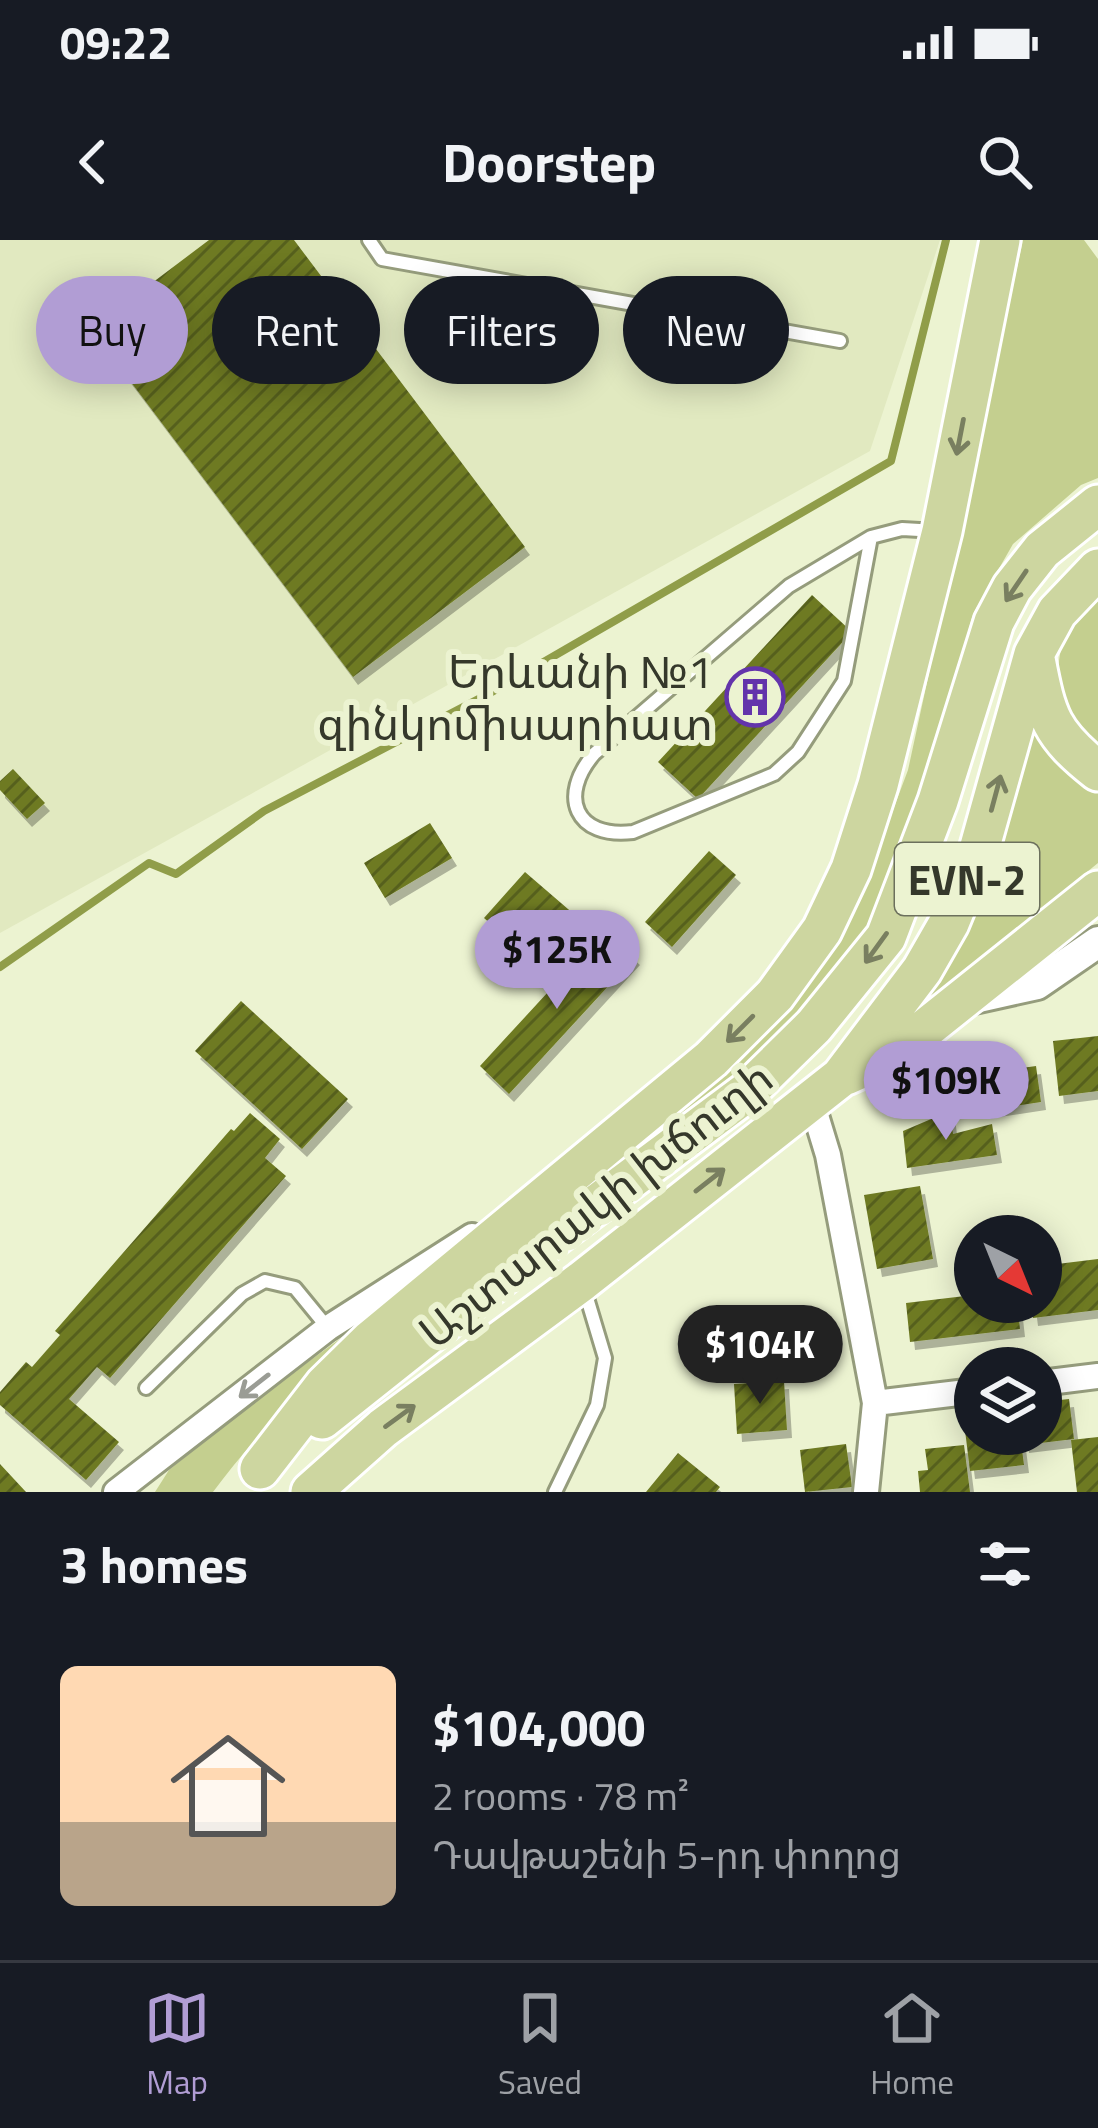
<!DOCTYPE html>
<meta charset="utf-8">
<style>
body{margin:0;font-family:"Titillium Web","Noto Sans Armenian",sans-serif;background:#242831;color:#f1f3f6;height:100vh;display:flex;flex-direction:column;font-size:45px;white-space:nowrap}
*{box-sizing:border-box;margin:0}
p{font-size:39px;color:#9ea1a6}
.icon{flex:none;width:66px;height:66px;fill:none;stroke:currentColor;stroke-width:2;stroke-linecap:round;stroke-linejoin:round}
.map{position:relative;height:1252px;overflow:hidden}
.side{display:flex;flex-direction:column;background:#171b24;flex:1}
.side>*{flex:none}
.banner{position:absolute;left:36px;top:36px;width:1026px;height:108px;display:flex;gap:24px}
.needle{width:78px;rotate:137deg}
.tools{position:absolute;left:954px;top:975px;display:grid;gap:24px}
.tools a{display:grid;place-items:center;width:108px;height:108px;border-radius:50%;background:#171b24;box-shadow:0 6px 30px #0003;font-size:60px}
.price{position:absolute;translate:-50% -102px;padding:0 27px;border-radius:42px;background:#b19dd4;color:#111;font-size:39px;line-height:78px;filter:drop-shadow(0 3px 6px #0008)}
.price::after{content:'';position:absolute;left:50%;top:72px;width:36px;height:27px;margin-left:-18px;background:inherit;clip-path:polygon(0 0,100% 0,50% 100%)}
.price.on{background:#222;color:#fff}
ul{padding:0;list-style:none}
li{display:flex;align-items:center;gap:36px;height:300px;padding:0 60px}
li span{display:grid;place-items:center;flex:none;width:336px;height:240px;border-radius:18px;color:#555}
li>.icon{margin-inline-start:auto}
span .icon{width:144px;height:144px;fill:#fffc;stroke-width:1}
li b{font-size:51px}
h2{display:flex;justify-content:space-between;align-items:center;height:144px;padding:0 60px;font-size:51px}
.pill{padding:0 42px;border-radius:54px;background:#171b24;box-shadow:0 6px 30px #0003;font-size:42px;line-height:108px}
.pill.on{background:#b19dd4;color:#111}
.status{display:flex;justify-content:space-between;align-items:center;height:84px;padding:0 60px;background:#171b24;direction:ltr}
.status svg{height:33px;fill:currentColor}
header{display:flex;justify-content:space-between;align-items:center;height:156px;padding:0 60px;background:#171b24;font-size:54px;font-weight:700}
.tab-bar{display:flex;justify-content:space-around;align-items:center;height:168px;border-top:3px solid #363941;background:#171b24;font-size:33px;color:#9ea1a6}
.tab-bar a{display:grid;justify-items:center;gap:6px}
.tab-bar .on{color:#b19dd4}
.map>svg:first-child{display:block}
.built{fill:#e1e9c0}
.green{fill:#c4cf8f}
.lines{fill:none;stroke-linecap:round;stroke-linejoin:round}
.stream{stroke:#909d49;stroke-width:8}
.building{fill:url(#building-hatch);filter:url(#shadow)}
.service-casing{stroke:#959c7c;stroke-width:18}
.minor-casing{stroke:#959c7c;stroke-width:30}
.tertiary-casing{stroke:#959c7c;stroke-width:36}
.primary-casing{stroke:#fff;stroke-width:45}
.service{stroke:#fff;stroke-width:12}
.minor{stroke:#fff;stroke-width:24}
.tertiary{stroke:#fff;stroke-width:30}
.primary{stroke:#cdd6a0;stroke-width:39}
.oneway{stroke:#797f60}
.oneway2{stroke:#9a9c95}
.labels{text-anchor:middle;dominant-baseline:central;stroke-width:12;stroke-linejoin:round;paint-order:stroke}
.shield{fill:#ecf3d1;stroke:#6c705d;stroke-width:3}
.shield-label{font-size:42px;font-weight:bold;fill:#35382b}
.poi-label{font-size:45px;fill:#35382b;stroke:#ecf3d1;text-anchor:end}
.street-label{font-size:45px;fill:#35382b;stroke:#ecf3d1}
</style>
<div class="status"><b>09:22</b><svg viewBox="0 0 49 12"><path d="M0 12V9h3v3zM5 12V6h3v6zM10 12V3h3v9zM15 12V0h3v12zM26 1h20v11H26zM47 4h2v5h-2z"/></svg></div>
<header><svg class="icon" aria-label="back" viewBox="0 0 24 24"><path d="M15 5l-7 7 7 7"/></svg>Doorstep<svg class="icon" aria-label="search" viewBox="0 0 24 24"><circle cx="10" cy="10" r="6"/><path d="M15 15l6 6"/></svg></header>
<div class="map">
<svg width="1098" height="1252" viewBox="0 0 1098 1252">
<defs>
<pattern id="building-hatch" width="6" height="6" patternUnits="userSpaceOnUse" patternTransform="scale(3)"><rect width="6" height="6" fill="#6e7a23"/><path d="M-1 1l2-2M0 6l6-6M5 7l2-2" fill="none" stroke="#56601e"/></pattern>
<filter id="shadow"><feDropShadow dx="5" dy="8" stdDeviation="0" flood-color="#0004"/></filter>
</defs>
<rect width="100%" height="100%" fill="#ecf3d1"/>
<path class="built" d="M0 0H940L870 211 0 693Z"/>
<path class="green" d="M1023 0H1084L1098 19V238L1081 245 1013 304 973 374 911 596 874 679 827 750 772 806 625 925 504 1008 866 642 908 530Z
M1098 351V508C1046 460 1045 401 1098 351Z
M1030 476C1041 512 1064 536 1098 551V623L921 767 949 722 986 641Z
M453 1017C368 1091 280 1161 213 1252H155L169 1230 250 1164Z"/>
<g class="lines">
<path class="stream" d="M0 727 149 623 176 634 264 571 490 453 891 221 946 0"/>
</g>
<path class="building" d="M209 0H294L525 307 353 437 91 89Z
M812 355 852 392 698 559 658 522Z
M13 529 45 563 27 579 0 550V541Z
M430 583 452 618 385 658 364 623Z
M709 611 736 635 672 707 645 682Z
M525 632 597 694 556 741 484 678Z
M605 690 635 717 509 854 480 826Z
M241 761 348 859 302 909 195 811Z
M1098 796V851L1059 856 1053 801Z
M1036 826 1041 862 981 871 975 835Z
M950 871 953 894 992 884 997 915 907 928 903 891Z
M250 873 280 899 265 918 286 936 110 1138 97 1127 69 1159 119 1202 86 1240 0 1165V1152L26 1122 32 1127 60 1095 55 1091 231 889 234 891Z
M920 946 933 1019 877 1029 864 955Z
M1098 1019V1070L1033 1078 1031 1062H1041V1026Z
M975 1035V1062H1017L1020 1089 910 1102 906 1063 965 1056 962 1037Z
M784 1141 787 1190 737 1194 734 1144Z
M1069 1159 1074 1199 1024 1205 1023 1194H1041V1162Z
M975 1181V1194H1020L1024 1225 970 1231 964 1182Z
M1098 1197V1252H1077L1071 1200Z
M846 1204 852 1247 805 1252 800 1210Z
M964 1205 970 1252H920L918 1231 928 1230 925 1209Z
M678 1213 720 1247 716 1252H646Z
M0 1224 26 1252H0Z"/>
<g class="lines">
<defs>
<path id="service" d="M369 0 382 19 840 101
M871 297 844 441 798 512 774 534 633 592C575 599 558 556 594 514L789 346 871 297 902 289 937 291
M146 1148 242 1054 265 1041 295 1048 327 1087
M555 1252 597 1165 605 1118 584 1048"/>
<path id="minor" d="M811 859 828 915 875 1163 866 1252
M1041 1143 1098 1136
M875 1163 975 1151
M116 1252 328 1088 472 996"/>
<path id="tertiary" d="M965 760 1037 744 1098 702"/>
<path id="primary" d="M1035 419C1046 477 1051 494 1098 531
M846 835 895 813 1098 651
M322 1179 517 1024 747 852 814 786 886 697 938 561 994 382 1012 348 1042 310 1098 265
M260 1229 325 1145 371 1100 711 819 775 755 822 690 851 629 878 545 942 291 1000 0
M311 1252 383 1188 582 1041 841 837 922 730 949 683 979 610 1034 414 1057 372 1098 329"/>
</defs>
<use href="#service" class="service-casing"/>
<use href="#minor" class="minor-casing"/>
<use href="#tertiary" class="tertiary-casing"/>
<use href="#primary" class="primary-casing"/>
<use href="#service" class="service"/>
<use href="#minor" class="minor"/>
<use href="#tertiary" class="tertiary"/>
<use href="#primary" class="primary"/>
</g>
<defs><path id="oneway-shaft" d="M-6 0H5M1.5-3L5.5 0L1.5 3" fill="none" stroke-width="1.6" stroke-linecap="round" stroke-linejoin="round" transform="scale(3)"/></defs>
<g class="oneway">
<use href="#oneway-shaft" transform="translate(960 197) rotate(101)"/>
<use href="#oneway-shaft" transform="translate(1016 346) rotate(124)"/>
<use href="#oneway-shaft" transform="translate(996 553) rotate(-75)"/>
<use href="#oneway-shaft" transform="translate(876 708) rotate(126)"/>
<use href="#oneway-shaft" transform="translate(740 789) rotate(135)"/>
<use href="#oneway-shaft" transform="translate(710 940) rotate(-38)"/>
<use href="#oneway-shaft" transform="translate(400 1176) rotate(-36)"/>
</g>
<use class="oneway2" href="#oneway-shaft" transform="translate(254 1146) rotate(142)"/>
<defs>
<symbol id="building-ring" viewBox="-11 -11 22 22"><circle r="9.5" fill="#ecf3d1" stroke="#6334ab" stroke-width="1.5"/><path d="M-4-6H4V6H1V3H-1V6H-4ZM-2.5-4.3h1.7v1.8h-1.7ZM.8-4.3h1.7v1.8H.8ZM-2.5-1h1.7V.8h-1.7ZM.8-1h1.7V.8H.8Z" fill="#6334ab"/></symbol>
</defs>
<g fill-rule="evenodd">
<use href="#building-ring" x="722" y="424" width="66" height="66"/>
</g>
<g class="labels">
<rect class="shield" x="895" y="603" width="144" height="72" rx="9"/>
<g class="shield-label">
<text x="967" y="639">EVN-2</text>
</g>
<g class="poi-label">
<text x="713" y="431">Երևանի №1<tspan x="713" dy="52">զինկոմիսարիատ</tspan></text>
</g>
<g class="street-label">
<text transform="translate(595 964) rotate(-38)">Աշտարակի խճուղի</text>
</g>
</g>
</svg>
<div class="tools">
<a><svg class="needle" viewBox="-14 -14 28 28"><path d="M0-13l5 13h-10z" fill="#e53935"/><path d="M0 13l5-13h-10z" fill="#9ea1a6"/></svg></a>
<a><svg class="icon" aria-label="layers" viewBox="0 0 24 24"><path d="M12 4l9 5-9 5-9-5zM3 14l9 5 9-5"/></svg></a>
</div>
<b class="price" style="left:557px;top:772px">$125K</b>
<b class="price" style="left:946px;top:903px">$109K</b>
<b class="price on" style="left:760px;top:1167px">$104K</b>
<div class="banner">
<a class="pill on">Buy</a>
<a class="pill">Rent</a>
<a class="pill">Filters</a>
<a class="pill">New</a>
</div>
</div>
<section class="side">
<h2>3 homes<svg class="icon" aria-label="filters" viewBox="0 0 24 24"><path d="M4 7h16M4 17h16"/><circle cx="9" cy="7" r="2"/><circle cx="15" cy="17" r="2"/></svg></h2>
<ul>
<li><span style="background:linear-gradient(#ffd9b3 65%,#b9a48a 0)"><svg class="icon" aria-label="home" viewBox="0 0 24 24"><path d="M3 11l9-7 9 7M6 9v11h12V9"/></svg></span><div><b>$104,000</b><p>2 rooms · 78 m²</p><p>Դավթաշենի 5-րդ փողոց</p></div></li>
</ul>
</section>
<nav class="tab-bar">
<a class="on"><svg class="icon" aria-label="map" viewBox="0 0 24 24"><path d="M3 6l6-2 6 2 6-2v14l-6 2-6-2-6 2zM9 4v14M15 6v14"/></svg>Map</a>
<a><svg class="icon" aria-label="saved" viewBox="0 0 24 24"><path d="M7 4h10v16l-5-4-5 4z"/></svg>Saved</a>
<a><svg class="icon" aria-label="home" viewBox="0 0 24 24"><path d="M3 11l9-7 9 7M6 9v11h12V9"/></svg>Home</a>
</nav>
